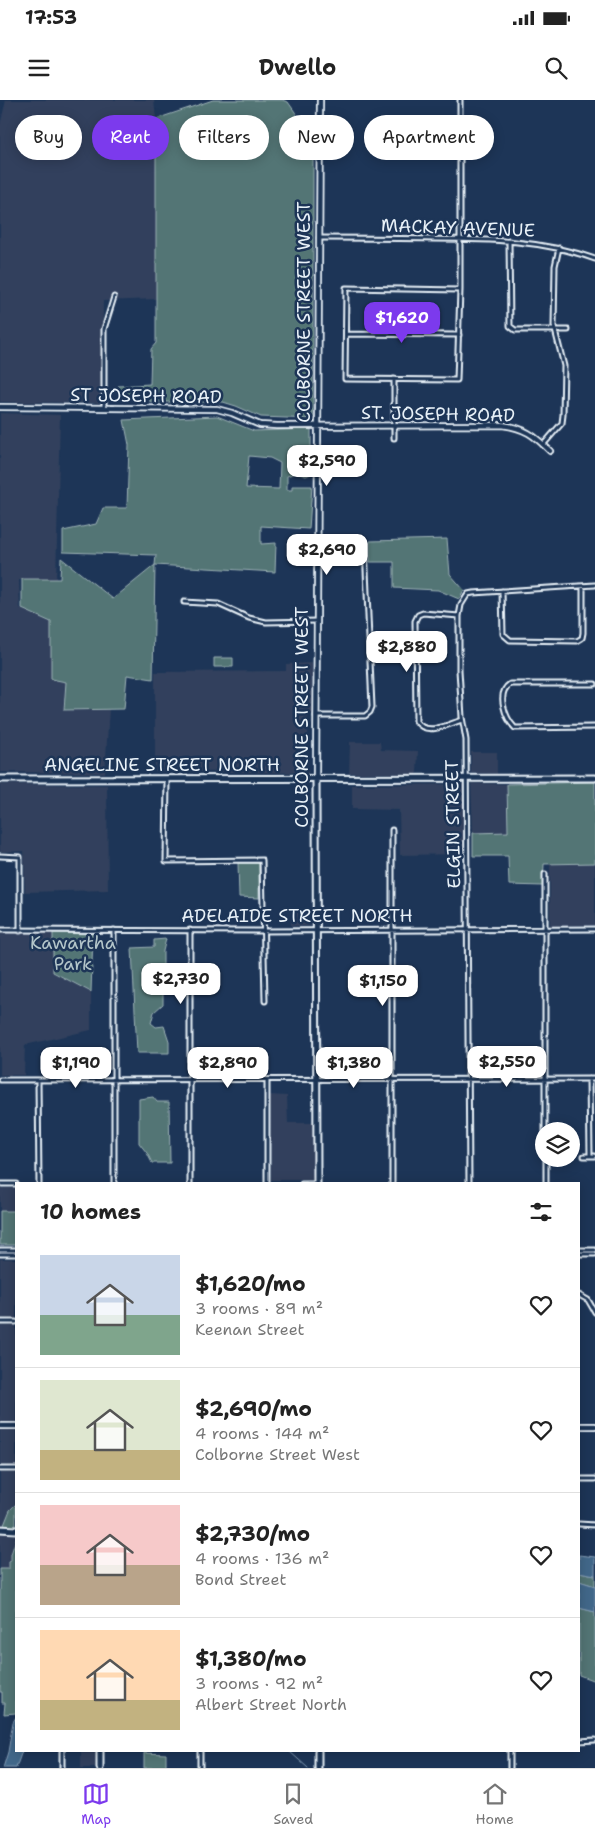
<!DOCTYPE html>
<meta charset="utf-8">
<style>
body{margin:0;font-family:"Shantell Sans",sans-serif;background:#f2f2f2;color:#222;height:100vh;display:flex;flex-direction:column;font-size:19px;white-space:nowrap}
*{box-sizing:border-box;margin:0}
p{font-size:16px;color:#767676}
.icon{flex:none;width:28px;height:28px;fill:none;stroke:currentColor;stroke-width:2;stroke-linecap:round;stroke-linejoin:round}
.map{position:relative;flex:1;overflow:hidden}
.sheet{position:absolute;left:15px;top:1082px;width:565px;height:570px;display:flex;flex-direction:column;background:#fff;border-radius:0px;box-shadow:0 2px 12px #0003}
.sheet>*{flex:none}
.guide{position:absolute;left:15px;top:15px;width:565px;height:45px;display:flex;gap:10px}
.fabs{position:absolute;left:535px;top:1022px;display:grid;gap:10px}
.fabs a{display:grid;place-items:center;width:45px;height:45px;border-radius:50%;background:#fff;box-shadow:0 2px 12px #0003;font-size:25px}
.price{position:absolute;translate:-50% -42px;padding:0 11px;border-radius:10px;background:#fff;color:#222;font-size:16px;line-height:32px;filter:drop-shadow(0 1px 2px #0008)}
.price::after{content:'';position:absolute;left:50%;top:30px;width:15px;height:11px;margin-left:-8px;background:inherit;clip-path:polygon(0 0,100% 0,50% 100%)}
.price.on{background:#7c3aed;color:#fff}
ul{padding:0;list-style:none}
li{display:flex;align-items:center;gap:15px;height:125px;padding:0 25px}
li+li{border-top:1px solid #e0e0e0}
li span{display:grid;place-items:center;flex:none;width:140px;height:100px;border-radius:0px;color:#555}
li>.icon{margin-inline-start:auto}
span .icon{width:60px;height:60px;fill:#fffc;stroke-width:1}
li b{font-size:21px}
h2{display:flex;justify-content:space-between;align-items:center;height:60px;padding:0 25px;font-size:21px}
.chip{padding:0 18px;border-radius:22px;background:#fff;box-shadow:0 2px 12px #0003;font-size:18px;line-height:45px}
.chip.on{background:#7c3aed;color:#fff}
.status{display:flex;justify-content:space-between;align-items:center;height:35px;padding:0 25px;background:#fff;direction:ltr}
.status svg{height:14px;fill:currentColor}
header{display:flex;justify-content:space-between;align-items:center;height:65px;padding:0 25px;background:#fff;font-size:22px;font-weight:700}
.dock{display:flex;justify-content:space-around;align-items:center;height:70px;border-top:1px solid #e0e0e0;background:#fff;font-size:14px;color:#767676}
.dock a{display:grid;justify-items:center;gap:2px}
.dock .on{color:#7c3aed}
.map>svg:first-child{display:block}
.built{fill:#31415d}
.green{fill:#537575;stroke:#9eb3b6;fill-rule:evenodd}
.water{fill:#43678a;stroke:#859eb6}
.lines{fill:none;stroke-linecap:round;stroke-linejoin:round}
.stream{stroke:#859eb6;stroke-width:1}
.minor-casing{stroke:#e8f1f8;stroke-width:7}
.tertiary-casing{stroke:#e8f1f8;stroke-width:8}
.secondary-casing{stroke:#e8f1f8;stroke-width:9}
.minor{stroke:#1d3557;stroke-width:3}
.tertiary{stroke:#1d3557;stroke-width:4.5}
.secondary{stroke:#1d3557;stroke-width:5}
.labels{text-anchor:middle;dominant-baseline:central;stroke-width:5;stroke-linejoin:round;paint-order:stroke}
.street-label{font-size:18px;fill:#e8f1f8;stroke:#1d3557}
.park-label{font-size:18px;fill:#b4c6ca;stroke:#1d3557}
</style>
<div class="status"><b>17:53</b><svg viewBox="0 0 49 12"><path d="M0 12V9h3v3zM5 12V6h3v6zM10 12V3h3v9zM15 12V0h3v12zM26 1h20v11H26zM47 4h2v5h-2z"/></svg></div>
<header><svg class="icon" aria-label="menu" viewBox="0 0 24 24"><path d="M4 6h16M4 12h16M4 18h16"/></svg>Dwello<svg class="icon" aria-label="search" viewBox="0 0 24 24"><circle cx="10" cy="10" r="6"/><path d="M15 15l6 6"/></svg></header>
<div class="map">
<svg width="595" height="1668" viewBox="0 0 595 1668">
<rect width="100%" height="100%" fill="#1d3557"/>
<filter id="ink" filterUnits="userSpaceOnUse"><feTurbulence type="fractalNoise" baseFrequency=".02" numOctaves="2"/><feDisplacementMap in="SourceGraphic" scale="10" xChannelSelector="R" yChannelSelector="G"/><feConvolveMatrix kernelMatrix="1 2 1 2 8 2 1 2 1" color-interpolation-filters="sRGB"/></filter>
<g filter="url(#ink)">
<path class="built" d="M6 0H154L156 19V199L103 201 102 300 99 303 0 302V25Z
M0 313 60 315 56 481 19 480 20 508 51 522V579L66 582 64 610 109 609 105 673 0 672Z
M312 563 313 614 308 615V673L155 671V572L286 571V564Z
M350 642H380L381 650 418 651 417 674 349 673Z
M471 652H497V674L471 673Z
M471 683 507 684 508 732 473 733Z
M0 684 107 685 108 790 25 792 24 751 0 752Z
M466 684 467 754 400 755 399 710 352 709V685Z
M595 763V825L550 826V764Z
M291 809 311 810V826H291Z
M0 833H53V872L91 892V930L25 945 24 975H0Z
M270 995 287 996 288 1023H313V1080H271Z
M0 1088H16V1111H0Z
M0 1159H16V1404L10 1410 7 1429 16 1434V1439L11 1454V1462H9V1469H0Z
M81 1651 96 1652V1668H81Z"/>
<path class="green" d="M213 0H282L288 2 313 38V319L261 317 236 306 223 302H150V297H120L118 286 150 284 151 249 156 243V19Z
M217 316 254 331 311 329V374L306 376 295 373 287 376V390H292V386H312L309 429 261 426V444L276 443 275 472 155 465 153 579 127 575 124 609 64 610 66 582 51 579V522L22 509V479H60L61 458 113 499 155 465 156 455 63 452V431L96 424 103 408H127L129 345 124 320ZM249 356 270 358 280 363 279 389 246 388Z
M447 439 450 474 464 490 459 499 438 490 394 488V462H370V441Z
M214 558H233V567H214Z
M595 682V763L544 764 543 786 509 785 508 756H473V733L508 732 507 684Z
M238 763H259V798L239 797Z
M53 833 93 834 91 892 53 872Z
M166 839 163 851V904L154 912 151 923 156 927 164 926 169 941V953H137L132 848 154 847V840Z
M153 997 157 1002H169L170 1063H152L147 1053 139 1043V999Z
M0 1111H16V1145H0Z
M16 1404V1426L7 1429 4 1425 10 1410Z
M16 1439V1613L4 1614 5 1603H2V1592H0V1469H9V1462L11 1461V1454Z
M579 1472 595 1475V1486L579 1481Z
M579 1508 595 1512V1581L579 1575Z
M144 1653 166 1654V1667L175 1668H144Z"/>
<path class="water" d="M579 1455 595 1457V1475L579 1472Z
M579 1481 595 1486V1512L579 1508Z
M16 1617V1651H22L16 1668H3L8 1652 13 1622Z"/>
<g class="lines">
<path class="stream" d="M289 1651 308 1668"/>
<defs>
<path id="minor" d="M319 138C357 138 395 138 433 139 488 139 543 140 595 159
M509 141 510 226 515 230H568
M460 190 346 188 345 279 457 280 460 190V0
M346 234 459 235
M104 308V229L114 197
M394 338V279
M543 345 562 323 563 315 564 266 554 226 555 166 559 148
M502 491 503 534 510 540 577 541 582 538 583 533V486
M184 502 218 504 249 518 266 522 317 521
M459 516 423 513 418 515 415 521 416 621C426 637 449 624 462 620
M595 584H510C496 593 505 618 515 628L595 627
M316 616H365L370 612 372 607 365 447 317 448
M167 679 166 761 262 760 265 901
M392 730V1084
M0 756 20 757V831
M545 774V1031
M0 830 263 831 595 829
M114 830V1084
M190 830V1084
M589 979 590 1055
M0 980 595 979
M38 980 39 1084
M267 980V1084
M584 1056H595
M546 1059V1084
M0 1084H16
M302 1084H316
M469 1084 466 640 462 617 459 570V516L461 505 466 497 468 494 473 493 595 485
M0 1150H16
M579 1150H595
M0 1154H16
M579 1154H595
M579 1195 588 1200 595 1212
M0 1222H16
M0 1369H16
M579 1379H595
M579 1424 595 1425
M579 1641 595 1640
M510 1651V1668
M62 1668V1651
M200 1668V1651"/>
<path id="tertiary" d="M0 307 217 309 232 313 260 325 277 326 502 325C525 328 534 335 550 351
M316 678 320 0
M0 1326H16
M579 1326H595"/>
<path id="secondary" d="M316 678 317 1084
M0 679 595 678
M0 1429 16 1430
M318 1651V1668
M100 1668V1651"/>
</defs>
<use href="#minor" class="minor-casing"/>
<use href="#tertiary" class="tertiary-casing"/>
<use href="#secondary" class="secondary-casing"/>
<use href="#minor" class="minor"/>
<use href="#tertiary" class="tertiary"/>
<use href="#secondary" class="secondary"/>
</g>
</g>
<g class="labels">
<g class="street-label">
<text transform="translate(458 128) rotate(2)">MACKAY AVENUE</text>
<text transform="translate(304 212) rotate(-90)">COLBORNE STREET WEST</text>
<text transform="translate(146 296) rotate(1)">ST JOSEPH ROAD</text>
<text transform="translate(438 314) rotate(1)">ST. JOSEPH ROAD</text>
<text transform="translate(302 617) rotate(-90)">COLBORNE STREET WEST</text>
<text x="162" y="665">ANGELINE STREET NORTH</text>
<text transform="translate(453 724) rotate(-91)">ELGIN STREET</text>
<text x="297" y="816">ADELAIDE STREET NORTH</text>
</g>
<g class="park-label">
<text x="73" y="843">Kawartha<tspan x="73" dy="21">Park</tspan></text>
</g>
</g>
</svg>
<div class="fabs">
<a><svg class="icon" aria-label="layers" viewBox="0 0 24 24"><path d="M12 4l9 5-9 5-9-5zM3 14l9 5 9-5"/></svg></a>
</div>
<b class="price on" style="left:402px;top:244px">$1,620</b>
<b class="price" style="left:327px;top:387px">$2,590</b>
<b class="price" style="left:327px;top:476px">$2,690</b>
<b class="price" style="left:407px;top:573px">$2,880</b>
<b class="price" style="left:181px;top:905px">$2,730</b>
<b class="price" style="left:383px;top:907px">$1,150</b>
<b class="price" style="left:507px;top:988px">$2,550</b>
<b class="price" style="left:76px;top:989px">$1,190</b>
<b class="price" style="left:228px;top:989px">$2,890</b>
<b class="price" style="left:354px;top:989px">$1,380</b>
<div class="guide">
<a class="chip">Buy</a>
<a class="chip on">Rent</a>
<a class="chip">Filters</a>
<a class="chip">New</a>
<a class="chip">Apartment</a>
</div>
<section class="sheet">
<h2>10 homes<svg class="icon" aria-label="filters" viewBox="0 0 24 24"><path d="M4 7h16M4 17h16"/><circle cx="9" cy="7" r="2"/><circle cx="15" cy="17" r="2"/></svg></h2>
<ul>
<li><span style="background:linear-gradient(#c9d6e8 60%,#7fa58c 0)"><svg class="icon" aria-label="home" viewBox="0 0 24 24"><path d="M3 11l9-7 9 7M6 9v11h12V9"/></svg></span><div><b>$1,620/mo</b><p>3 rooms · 89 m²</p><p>Keenan Street</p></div><svg class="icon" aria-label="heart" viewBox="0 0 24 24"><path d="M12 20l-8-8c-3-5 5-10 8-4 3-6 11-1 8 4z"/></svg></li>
<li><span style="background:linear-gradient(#dfe7d0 70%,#c2b280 0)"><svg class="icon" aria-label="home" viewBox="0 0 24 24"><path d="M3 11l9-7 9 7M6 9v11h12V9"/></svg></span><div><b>$2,690/mo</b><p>4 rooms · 144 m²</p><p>Colborne Street West</p></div><svg class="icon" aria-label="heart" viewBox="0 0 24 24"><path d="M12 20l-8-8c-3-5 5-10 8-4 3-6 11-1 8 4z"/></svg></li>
<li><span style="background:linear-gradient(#f6c9c9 60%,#b9a48a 0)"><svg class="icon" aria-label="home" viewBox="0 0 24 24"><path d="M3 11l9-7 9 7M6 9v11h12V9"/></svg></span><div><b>$2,730/mo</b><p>4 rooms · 136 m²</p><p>Bond Street</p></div><svg class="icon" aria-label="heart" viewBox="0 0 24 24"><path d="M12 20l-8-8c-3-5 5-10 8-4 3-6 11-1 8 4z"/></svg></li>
<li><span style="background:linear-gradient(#ffd9b3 70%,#c2b280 0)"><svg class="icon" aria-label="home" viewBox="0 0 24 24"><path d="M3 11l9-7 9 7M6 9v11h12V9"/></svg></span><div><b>$1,380/mo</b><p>3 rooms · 92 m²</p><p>Albert Street North</p></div><svg class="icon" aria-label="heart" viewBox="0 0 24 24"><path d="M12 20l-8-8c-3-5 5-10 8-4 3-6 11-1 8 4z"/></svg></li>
</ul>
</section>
</div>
<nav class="dock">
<a class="on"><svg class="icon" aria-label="map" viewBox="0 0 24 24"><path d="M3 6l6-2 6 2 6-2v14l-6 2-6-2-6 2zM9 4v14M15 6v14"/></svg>Map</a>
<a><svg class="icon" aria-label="saved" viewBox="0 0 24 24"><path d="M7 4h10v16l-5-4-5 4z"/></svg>Saved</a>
<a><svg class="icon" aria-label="home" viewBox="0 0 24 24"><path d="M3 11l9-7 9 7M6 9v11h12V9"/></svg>Home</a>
</nav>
